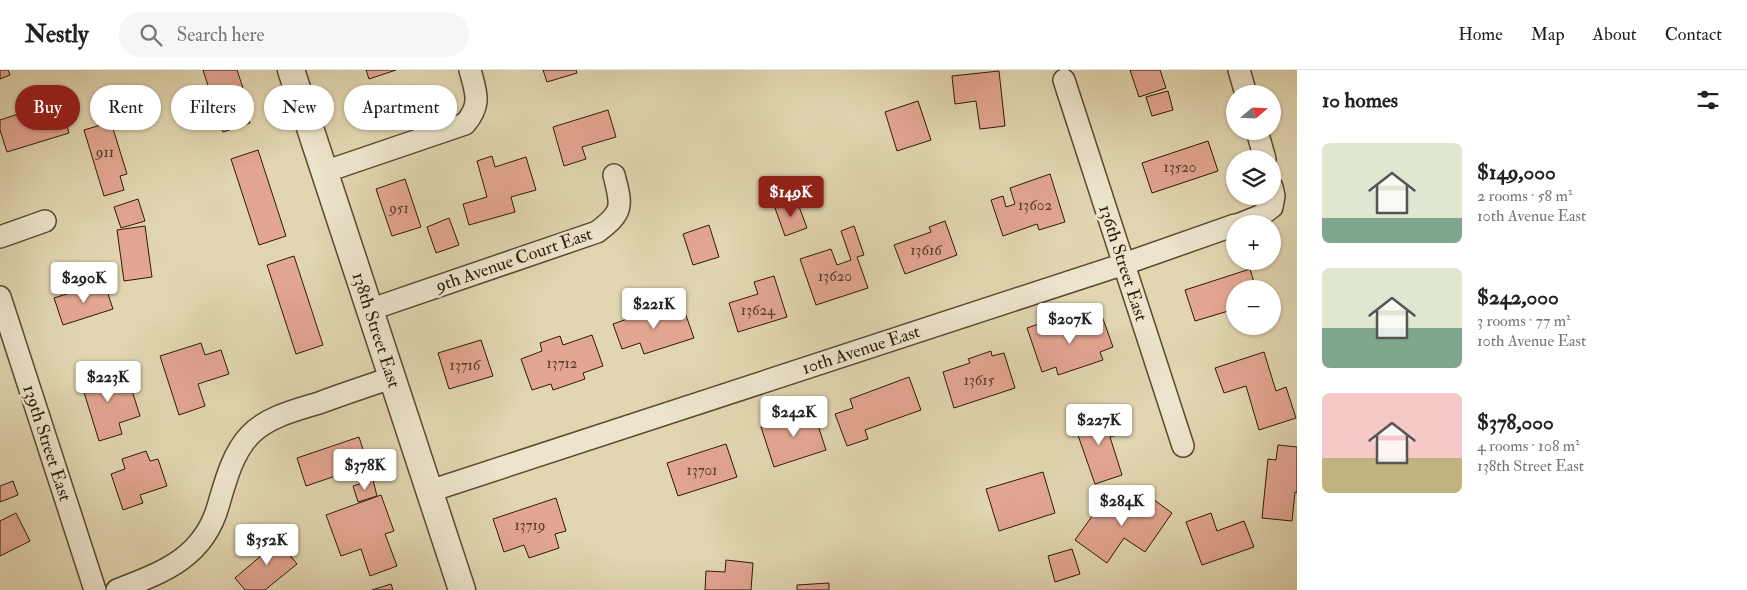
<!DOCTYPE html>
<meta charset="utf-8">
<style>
body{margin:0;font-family:"IM FELL Double Pica",serif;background:#f6f6f6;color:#222;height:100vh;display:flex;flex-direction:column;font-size:19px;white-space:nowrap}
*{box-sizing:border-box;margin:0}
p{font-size:16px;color:#767676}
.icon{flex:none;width:28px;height:28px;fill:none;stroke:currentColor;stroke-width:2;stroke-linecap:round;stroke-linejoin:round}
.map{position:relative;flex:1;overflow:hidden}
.drawer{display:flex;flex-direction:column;background:#fff;width:450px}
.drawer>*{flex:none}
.guide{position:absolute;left:15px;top:15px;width:475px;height:45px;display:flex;gap:10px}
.needle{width:32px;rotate:71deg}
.controls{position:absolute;left:1226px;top:15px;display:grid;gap:10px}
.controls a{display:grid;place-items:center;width:55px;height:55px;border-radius:50%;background:#fff;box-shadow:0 1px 4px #0004;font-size:25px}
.price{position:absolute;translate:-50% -42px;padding:0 11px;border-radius:5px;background:#fff;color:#222;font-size:16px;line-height:32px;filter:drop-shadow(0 1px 2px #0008)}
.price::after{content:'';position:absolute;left:50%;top:30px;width:15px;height:11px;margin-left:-8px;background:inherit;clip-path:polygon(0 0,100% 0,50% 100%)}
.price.current{background:#8f2418;color:#fff}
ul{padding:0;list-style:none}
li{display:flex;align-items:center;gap:15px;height:125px;padding:0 25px}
li span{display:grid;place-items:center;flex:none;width:140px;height:100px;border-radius:8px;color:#555}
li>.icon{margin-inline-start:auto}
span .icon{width:60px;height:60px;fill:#fffc;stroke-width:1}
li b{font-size:21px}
h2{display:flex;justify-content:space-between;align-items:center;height:60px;padding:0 25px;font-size:21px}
.tag{padding:0 18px;border-radius:22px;background:#fff;box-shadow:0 1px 4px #0004;font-size:18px;line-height:45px}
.tag.current{background:#8f2418;color:#fff}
header{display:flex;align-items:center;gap:30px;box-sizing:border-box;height:70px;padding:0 25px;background:#fff;border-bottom:1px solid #e0e0e0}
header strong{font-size:24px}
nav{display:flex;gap:28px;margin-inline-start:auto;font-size:18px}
.search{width:350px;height:45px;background:#f6f6f6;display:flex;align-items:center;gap:12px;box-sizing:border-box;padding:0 18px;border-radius:28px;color:#767676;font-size:19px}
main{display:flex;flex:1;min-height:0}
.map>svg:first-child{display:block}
.building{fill:#e3a692;stroke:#2d1b03}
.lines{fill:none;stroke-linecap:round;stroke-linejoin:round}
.minor-casing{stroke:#5a4a2e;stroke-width:24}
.tertiary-casing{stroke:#5a4a2e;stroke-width:29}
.minor{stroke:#ece4cc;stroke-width:21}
.tertiary{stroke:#ece4cc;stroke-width:26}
.labels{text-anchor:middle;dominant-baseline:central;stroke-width:5;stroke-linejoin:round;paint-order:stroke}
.number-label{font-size:15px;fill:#5a3e27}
.street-label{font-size:18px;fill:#2d1b03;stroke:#ece4cc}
</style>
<header>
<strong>Nestly</strong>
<div class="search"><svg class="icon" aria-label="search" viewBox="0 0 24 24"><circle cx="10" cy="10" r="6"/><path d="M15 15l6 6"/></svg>Search here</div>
<nav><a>Home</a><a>Map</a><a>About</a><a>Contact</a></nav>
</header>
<main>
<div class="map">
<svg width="1297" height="520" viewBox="0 0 1297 520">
<rect width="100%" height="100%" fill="#e1d6b0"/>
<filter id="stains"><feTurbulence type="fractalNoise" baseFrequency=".004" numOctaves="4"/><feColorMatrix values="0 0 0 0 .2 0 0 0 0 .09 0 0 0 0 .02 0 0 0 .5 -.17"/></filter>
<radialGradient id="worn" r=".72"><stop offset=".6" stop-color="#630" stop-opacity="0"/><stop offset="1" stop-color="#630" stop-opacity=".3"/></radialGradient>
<path class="building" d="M0 0H8L10 5 0 9Z
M203 0H237L244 21 240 22 250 53 223 62Z
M366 0H396L369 9Z
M543 0H576L577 3 547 12Z
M1130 0H1160L1166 18 1139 27Z
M999 1 1005 56 980 59 976 31 955 34 952 6Z
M1168 21 1173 40 1152 46 1146 27Z
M59 31 69 63 7 82 0 60V50Z
M918 31 931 70 897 81 885 42Z
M608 40 616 67 582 77 586 89 564 96 553 57Z
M111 52 127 104 120 106 124 120 104 126 84 60Z
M1208 71 1218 101 1152 123 1142 93Z
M258 80 286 166 259 175 231 89Z
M492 86 495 97 526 87 536 120 511 127 515 142 469 155 463 134 487 127 477 91Z
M1050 104 1065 152 1039 160 1037 154 1003 166 991 130 1003 126 1006 137 1015 134 1010 118Z
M405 109 421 157 392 166 376 119Z
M138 129 145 151 121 158 114 137Z
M797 131 807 158 785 166 775 138Z
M449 148 459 175 436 183 427 157Z
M945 151 957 185 905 204 894 175 931 162 929 157Z
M709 155 719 187 693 195 683 164Z
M145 156 152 207 124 211 117 160Z
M854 156 864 185 857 187 868 218 816 235 800 189 831 179 837 195 851 190 841 161Z
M294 186 323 275 296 284 267 195Z
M1250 199 1256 219H1235V239L1195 251 1185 220Z
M774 206 787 247 738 262 729 233 758 224 754 212Z
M104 212 113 239 63 255 54 228Z
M643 237 647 249 683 237 694 268 644 284 640 273 622 279 613 254 633 247 631 241Z
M1102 246 1113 277 1100 282 1103 290 1058 305 1056 297 1042 302 1027 258 1053 249 1057 262Z
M592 265 603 296 583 303 585 309 553 320 551 314 532 320 521 289 542 281 540 273 560 266 563 275Z
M481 270 493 306 449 319 438 283Z
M201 273 205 285 221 280 229 304 198 314 205 336 179 345 160 286Z
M991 281 992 286 1004 283 1015 318 954 338 943 302 970 293 968 289Z
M1264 282 1276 321 1286 317 1296 348 1259 360 1246 316 1224 323 1215 298Z
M107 297 114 319 130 314 140 346 119 353 122 364 99 371 79 306Z
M909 307 921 340 865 360 868 369 847 376 835 344 853 338 850 329Z
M813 340 826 380 774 397 761 357Z
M1108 340 1117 365 1110 367 1122 405 1095 414 1073 351Z
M359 367 368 395 306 416 297 388Z
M726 374 737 407 678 426 667 393Z
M1278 375 1297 377V423L1295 422 1292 451 1262 448 1268 389 1276 390Z
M146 381 150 391 158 389 167 416 140 425 143 433 123 440 111 404 125 399 122 389Z
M1043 402 1055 443 999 461 986 419Z
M373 410 377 426 358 432 353 416Z
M13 411 18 425 0 432V416Z
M1108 424 1137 445 1150 427 1172 443 1145 482 1124 468 1107 493 1075 470Z
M381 425 394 461 385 464 397 496 370 506 361 479 341 486 326 445Z
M556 428 566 461 555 464 559 478 529 488 524 475 504 482 493 449Z
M16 443 30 471 0 486V451Z
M1211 443 1217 461 1244 451 1254 477 1202 495 1186 452Z
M273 464 297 494 265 520H245L235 508 262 485 256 478Z
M1072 479 1080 504 1055 512 1048 486Z
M726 490 753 493 751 520H705L706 501 725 502Z
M829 513V520H797V515Z
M391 514 393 520H372Z"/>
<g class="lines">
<defs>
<path id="minor" d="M1239 0 1246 24
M1064 10 1183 376
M1257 61 1265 89
M324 102 465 54C482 34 476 23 470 0
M1240 154 1260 146 1272 137 1274 126 1272 117
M0 167 45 151
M0 227 95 520
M369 240 597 162C624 142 622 136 614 105
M430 421 1124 194 1235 155
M117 520C164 502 205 487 219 433 226 409 233 383 250 365 267 347 296 340 319 333 343 324 367 316 391 308"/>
<path id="tertiary" d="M291 0 462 520"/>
</defs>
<use href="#minor" class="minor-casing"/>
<use href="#tertiary" class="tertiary-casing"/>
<use href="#minor" class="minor"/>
<use href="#tertiary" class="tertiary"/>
</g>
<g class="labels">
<g class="number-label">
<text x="105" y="82">911</text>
<text x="1180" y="97">13520</text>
<text x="1035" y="135">13602</text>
<text x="399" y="138">951</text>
<text x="926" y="180">13616</text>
<text x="835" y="206">13620</text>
<text x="758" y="240">13624</text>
<text x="562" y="293">13712</text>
<text x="465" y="295">13716</text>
<text x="979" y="310">13615</text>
<text x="702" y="400">13701</text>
<text x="530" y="455">13719</text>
</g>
<g class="street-label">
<text transform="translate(514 190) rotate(-19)">9th Avenue Court East</text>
<text transform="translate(1123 193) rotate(72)">136th Street East</text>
<text transform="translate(376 260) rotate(72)">138th Street East</text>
<text transform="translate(861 280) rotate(-18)">10th Avenue East</text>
<text transform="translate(47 373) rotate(72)">139th Street East</text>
</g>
</g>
<rect width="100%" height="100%" filter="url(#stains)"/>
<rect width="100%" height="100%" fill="url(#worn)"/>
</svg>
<div class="controls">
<a><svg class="needle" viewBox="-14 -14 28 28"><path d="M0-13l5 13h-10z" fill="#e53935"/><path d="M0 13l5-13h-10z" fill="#767676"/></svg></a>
<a><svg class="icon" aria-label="layers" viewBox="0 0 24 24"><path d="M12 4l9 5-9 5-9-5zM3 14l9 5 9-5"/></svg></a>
<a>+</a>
<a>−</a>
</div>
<b class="price current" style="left:791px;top:148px">$149K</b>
<b class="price" style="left:84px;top:234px">$290K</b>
<b class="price" style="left:654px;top:260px">$221K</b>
<b class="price" style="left:1070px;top:275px">$207K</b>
<b class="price" style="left:108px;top:333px">$223K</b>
<b class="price" style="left:794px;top:368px">$242K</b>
<b class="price" style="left:1099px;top:376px">$227K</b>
<b class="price" style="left:365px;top:421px">$378K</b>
<b class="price" style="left:1122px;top:457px">$284K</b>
<b class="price" style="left:267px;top:496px">$352K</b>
<div class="guide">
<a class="tag current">Buy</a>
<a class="tag">Rent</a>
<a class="tag">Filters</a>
<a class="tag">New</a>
<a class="tag">Apartment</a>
</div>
</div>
<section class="drawer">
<h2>10 homes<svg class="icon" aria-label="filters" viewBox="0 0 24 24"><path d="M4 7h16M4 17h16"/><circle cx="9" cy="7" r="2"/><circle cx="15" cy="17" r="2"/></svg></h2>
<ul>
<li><span style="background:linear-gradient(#dfe7d0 75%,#7fa58c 0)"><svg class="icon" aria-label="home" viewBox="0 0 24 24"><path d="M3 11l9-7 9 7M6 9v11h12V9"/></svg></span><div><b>$149,000</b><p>2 rooms · 58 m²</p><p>10th Avenue East</p></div></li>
<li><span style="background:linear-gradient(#dfe7d0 60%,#7fa58c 0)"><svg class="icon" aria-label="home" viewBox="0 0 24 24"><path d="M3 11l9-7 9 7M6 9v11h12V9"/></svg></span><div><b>$242,000</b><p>3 rooms · 77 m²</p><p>10th Avenue East</p></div></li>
<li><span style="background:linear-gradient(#f6c9c9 65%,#c2b280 0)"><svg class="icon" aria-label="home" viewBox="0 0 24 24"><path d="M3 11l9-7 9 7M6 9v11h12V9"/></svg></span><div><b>$378,000</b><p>4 rooms · 108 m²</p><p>138th Street East</p></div></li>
</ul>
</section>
</main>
